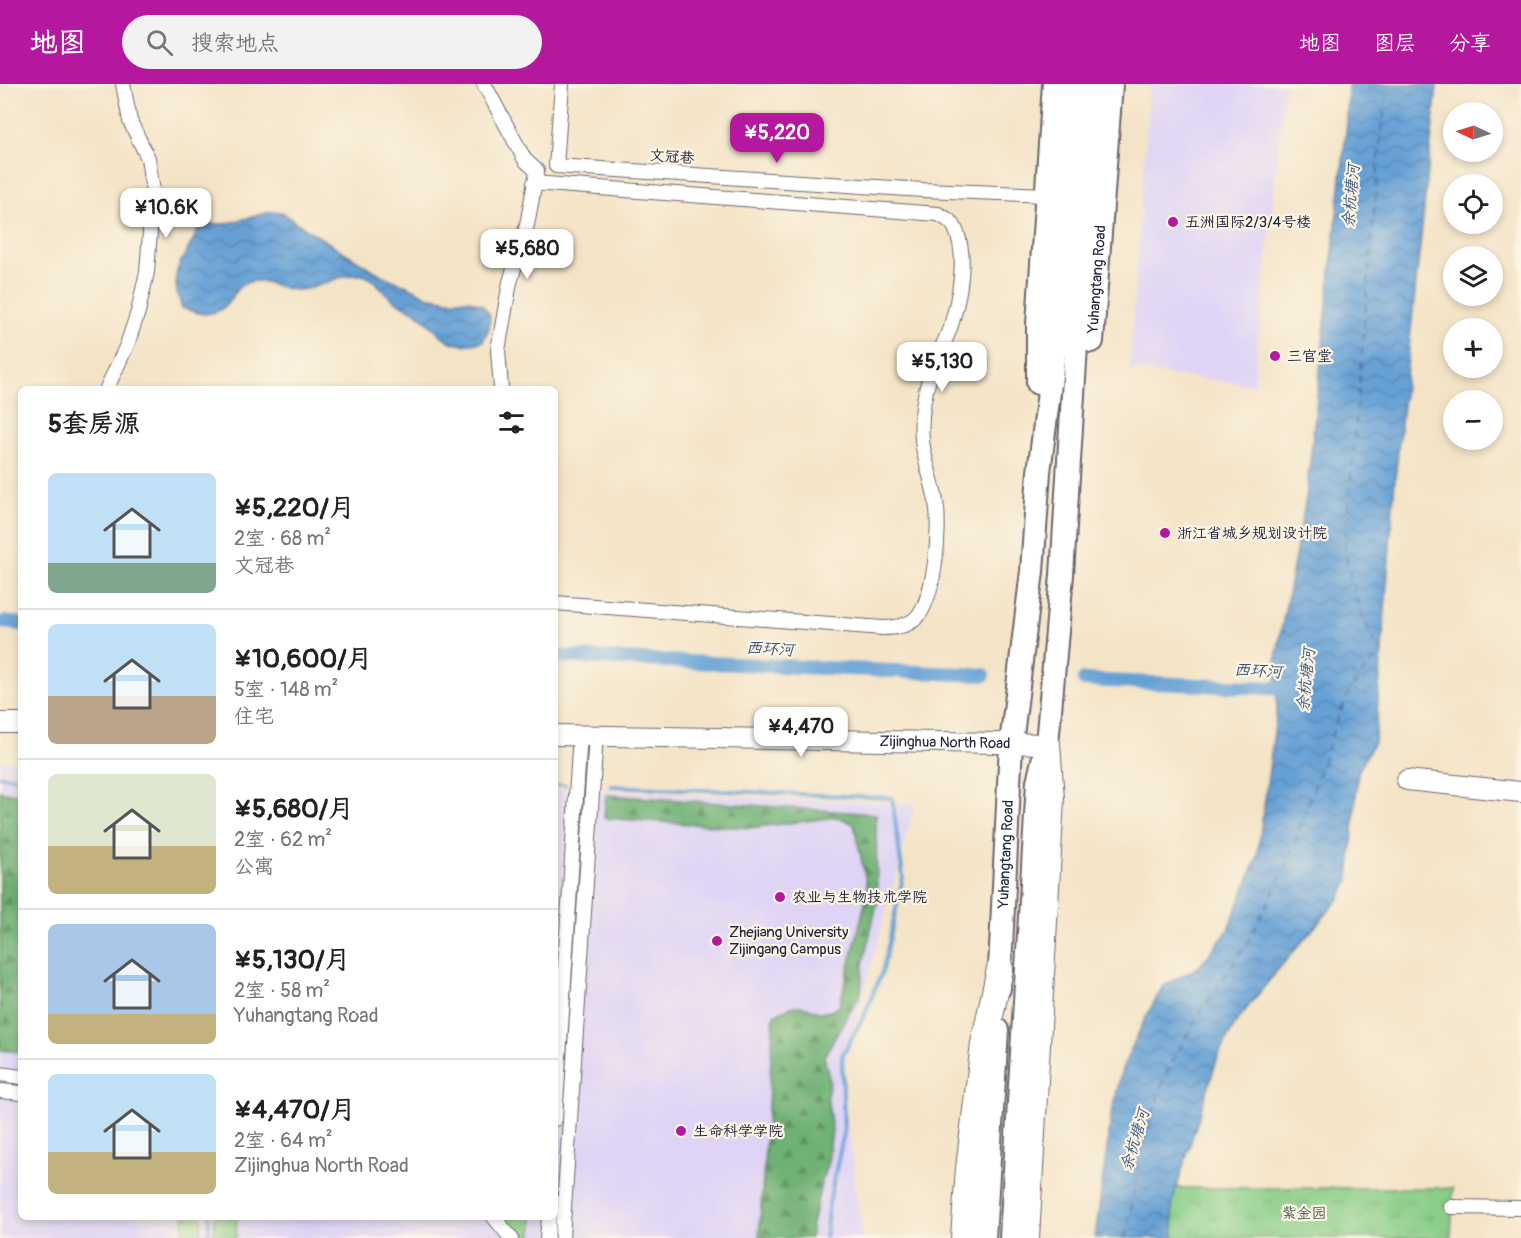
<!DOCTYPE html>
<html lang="zh">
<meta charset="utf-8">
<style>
body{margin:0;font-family:Pangolin,"LXGW WenKai TC",sans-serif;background:#f2f2f2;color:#222;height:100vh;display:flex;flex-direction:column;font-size:22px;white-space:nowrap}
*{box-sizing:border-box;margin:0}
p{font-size:20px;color:#767676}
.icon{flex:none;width:33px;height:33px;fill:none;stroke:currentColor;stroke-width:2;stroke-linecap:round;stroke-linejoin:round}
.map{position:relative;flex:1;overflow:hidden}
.drawer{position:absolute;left:18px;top:302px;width:540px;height:834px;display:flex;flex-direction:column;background:#fff;border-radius:9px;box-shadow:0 3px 9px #0003}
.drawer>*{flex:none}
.needle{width:39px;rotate:274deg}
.fabs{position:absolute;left:1443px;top:18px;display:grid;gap:12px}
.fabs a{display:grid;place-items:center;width:60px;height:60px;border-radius:50%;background:#fff;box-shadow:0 3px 9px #0003;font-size:30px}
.price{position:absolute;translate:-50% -51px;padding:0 14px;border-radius:12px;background:#fff;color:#222;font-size:20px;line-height:39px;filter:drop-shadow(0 2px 3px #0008)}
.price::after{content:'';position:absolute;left:50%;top:36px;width:18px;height:14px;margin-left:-9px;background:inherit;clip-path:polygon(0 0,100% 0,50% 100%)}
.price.active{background:#b5179e;color:#fff}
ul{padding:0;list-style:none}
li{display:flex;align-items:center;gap:18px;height:150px;padding:0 30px}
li+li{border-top:2px solid #e0e0e0}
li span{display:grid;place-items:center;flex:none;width:168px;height:120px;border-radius:9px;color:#555}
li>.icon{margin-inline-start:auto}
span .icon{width:72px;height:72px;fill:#fffc;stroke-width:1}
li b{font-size:26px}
h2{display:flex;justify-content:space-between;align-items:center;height:72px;padding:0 30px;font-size:26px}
header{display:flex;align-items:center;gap:36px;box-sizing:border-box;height:84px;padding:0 30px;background:#b5179e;color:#fff}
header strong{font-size:28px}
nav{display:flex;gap:33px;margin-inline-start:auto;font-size:21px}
.search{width:420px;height:54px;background:#f2f2f2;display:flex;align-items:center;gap:15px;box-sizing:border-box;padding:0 21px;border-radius:33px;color:#767676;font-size:22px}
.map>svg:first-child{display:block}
.built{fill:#dfd4f5}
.grass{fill:url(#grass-tufts);stroke:#567862;stroke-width:1.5}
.forest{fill:url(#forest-firs);stroke:#486a58;stroke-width:1.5}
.garden{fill:url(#garden-furrows);stroke:#567862;stroke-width:1.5}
.water{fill:url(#water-waves);stroke:#446288;stroke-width:1.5}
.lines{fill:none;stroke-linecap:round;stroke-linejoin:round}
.stream{stroke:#66a1d6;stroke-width:4}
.canal{stroke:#66a1d6;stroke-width:14}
.ferry{stroke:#3d5579;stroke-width:1.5;stroke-dasharray:8 6;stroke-linecap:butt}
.street-casing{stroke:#6c666c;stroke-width:16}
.secondary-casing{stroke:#6c666c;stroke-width:22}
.primary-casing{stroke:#6c666c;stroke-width:26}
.highway-casing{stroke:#6c666c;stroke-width:28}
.street{stroke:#fff;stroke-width:14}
.secondary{stroke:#fff;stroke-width:20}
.primary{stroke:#fff;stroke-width:22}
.highway{stroke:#fff;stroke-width:26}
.poi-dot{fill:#b5179e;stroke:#fcf5e5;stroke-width:2}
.labels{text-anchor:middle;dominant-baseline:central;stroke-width:4.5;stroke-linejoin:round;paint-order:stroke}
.street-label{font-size:15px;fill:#22223b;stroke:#fcf5e5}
.poi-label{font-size:15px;fill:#22223b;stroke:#fcf5e5;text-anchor:start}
.park-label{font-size:15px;fill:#415652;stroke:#fcf5e5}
.water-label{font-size:16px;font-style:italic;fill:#3d5579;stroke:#fcf5e5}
</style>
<header>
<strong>地图</strong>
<div class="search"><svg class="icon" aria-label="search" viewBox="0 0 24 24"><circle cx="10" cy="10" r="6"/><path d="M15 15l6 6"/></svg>搜索地点</div>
<nav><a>地图</a><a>图层</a><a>分享</a></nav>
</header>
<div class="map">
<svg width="1521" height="1154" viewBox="0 0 1521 1154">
<defs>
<pattern id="grass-tufts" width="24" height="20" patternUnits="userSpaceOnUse" patternTransform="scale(1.5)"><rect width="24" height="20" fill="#8ace88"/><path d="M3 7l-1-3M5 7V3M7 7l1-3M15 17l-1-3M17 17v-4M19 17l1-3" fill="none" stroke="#77b176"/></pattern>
<pattern id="forest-firs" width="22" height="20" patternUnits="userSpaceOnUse" patternTransform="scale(1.5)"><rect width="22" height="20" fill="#6fb174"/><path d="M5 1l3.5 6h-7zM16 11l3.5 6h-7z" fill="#5b9060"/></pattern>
<pattern id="garden-furrows" width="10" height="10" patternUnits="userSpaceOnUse" patternTransform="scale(1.5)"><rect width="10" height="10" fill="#8ace88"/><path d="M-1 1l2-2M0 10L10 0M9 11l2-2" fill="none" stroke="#77b176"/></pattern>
<pattern id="water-waves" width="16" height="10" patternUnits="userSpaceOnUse" patternTransform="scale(1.5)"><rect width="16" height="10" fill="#66a1d6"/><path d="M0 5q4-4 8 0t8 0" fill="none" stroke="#5483af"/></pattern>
</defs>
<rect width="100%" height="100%" fill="#fcf5e5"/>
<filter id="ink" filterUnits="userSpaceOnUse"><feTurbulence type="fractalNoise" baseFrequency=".0167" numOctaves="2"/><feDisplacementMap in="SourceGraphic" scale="12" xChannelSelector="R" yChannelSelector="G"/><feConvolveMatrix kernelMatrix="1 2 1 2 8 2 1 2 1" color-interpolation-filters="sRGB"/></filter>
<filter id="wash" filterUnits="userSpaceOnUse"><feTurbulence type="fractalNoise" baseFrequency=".008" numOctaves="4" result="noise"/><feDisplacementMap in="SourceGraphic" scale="24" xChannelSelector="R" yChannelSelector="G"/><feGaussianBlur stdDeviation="1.35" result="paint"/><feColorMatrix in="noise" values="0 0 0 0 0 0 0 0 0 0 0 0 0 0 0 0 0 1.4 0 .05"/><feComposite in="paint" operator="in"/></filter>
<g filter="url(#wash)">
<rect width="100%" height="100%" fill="#f4e4c7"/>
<path class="built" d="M1150 0H1285L1254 301 1129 286Z
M0 677 21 678V1132H555V705L915 720 841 993 863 1154H0Z"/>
<path class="grass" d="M1162 1104H1453L1451 1154H1155Z
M184 1132 202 1133 200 1154H182Z
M214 1133H237L236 1154H212L215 1146Z"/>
<path class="forest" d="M0 707 21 711V968L0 966Z
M606 711 876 730 877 819 863 881 861 909 824 972 830 998 827 1012 832 1046 828 1078 821 1100 811 1145V1154H759L774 931C781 928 789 922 797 922 818 922 815 936 839 923L868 807 854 740 838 733 749 744 604 734Z"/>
<path class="garden" d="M504 1133H533L532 1154H521Z"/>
<path class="water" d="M1348 0H1437V2L1395 395 1375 656 1358 688 1349 796 1339 815 1276 888 1237 937 1218 972 1174 1112 1172 1124 1174 1154H1095L1111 1034 1122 985 1145 935 1163 902 1199 883 1227 848 1257 774 1277 626 1276 574 1306 414 1347 39Z
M270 128H282L298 140 383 192 414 205 426 212 449 216H470L482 221 490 231 489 245 483 257C449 268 443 252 421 232 412 224 399 221 390 213 381 205 374 193 362 191 341 188 317 207 295 206 278 205 262 192 246 199 238 202 235 208 231 215 217 235 201 231 182 224 165 180 187 178 200 140H225Z"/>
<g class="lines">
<path class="stream" d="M0 692 21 694
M555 701H566
M610 702 892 714 903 793 883 885 864 932 842 972 844 1047 829 1119 825 1154
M206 1154 209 1146V1132"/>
<path class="canal" d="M4 538 21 540
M555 572 984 591
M1084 596 1295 605"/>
<path class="ferry" d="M1126 1154 1140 1071 1164 994 1194 938 1248 858 1287 781 1337 636 1349 608 1369 581 1382 569C1361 536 1350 501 1345 463L1380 61 1388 0"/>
</g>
</g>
<g filter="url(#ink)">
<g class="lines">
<defs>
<path id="street" d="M484 0 525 76 537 87 527 141 510 198 498 266 501 304
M562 0 556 82 923 106 1047 111
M534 99 938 130C944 133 952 137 955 144 968 171 960 210 952 238 947 256 937 271 931 289 924 310 920 333 922 356 924 377 933 397 936 418 941 444 935 519 914 536 905 543 894 544 883 544L555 519
M107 304 127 261 138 228 147 188 153 107 148 74 130 37 123 0
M0 990 21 993
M0 1007 21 1009
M555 1035 580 651
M1451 1123 1521 1124
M493 1132 511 1154
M547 1154 549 1132
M562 1154 596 651"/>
<g id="secondary">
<path d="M0 639H21"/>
<path id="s1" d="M555 651 1047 660"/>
<path d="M1407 696 1521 708"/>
</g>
<g id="primary">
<path id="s2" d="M1092 257 1111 0"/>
<path d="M1038 299V240L1054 0"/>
<path id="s3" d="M999 904 1011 660 1032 487 1039 388 1059 228 1075 0"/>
<path d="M984 1154 997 946"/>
<path d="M1011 1154 1038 698 1047 660 1062 491 1092 0"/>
</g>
<path id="highway" d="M964 1154 969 1084 984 960 1000 885
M1026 1154 1051 715 1047 660"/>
</defs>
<use href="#street" class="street-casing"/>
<use href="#secondary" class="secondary-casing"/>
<use href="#primary" class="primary-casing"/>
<use href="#highway" class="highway-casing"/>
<use href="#street" class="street"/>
<use href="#secondary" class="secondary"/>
<use href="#primary" class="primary"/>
<use href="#highway" class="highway"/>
</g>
</g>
<g class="poi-dot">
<circle cx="1173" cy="138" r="6"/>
<circle cx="1275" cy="272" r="6"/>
<circle cx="1165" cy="449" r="6"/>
<circle cx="780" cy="813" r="6"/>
<circle cx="717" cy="857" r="6"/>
<circle cx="681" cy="1047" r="6"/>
</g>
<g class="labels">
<g class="street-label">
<text transform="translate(672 73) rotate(4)">文冠巷</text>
<text stroke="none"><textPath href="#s2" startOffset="62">Yuhangtang Road</textPath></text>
<text stroke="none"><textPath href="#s1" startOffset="390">Zijinghua North Road</textPath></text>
<text stroke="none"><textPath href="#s3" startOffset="134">Yuhangtang Road</textPath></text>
</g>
<g class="poi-label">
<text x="1185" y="138">五洲国际2/3/4号楼</text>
<text x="1287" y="272">三官堂</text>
<text x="1177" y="449">浙江省城乡规划设计院</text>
<text x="792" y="813">农业与生物技术学院</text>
<text x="729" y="848">Zhejiang University<tspan x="729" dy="17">Zijingang Campus</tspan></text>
<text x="693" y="1047">生命科学学院</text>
</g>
<g class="park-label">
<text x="1304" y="1129">紫金园</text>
</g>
<g class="water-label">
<text transform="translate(1351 112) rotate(-85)">余杭塘河</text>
<text transform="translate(770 565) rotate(3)">西环河</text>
<text transform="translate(1258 587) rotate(3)">西环河</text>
<text transform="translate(1306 596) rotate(-84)">余杭塘河</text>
<text transform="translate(1135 1056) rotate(-73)">余杭塘河</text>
</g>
</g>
</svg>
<div class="fabs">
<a><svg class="needle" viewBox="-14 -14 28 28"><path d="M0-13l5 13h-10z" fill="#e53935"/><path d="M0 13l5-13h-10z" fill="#767676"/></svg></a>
<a><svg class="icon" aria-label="locate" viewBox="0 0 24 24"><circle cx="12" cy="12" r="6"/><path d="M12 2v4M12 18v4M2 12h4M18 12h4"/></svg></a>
<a><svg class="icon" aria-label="layers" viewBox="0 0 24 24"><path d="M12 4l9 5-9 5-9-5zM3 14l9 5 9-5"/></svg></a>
<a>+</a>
<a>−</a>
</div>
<b class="price active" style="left:777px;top:80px">¥5,220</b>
<b class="price" style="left:166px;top:155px">¥10.6K</b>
<b class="price" style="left:527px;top:196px">¥5,680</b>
<b class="price" style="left:942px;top:309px">¥5,130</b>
<b class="price" style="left:801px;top:674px">¥4,470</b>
<section class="drawer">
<h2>5套房源<svg class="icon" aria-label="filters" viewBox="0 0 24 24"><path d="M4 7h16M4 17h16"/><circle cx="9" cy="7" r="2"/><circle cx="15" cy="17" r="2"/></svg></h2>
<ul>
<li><span style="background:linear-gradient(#bfe0f5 75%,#7fa58c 0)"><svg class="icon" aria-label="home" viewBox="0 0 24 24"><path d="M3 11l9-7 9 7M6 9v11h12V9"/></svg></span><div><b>¥5,220/月</b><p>2室 · 68 m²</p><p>文冠巷</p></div></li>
<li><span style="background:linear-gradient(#bfe0f5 60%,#b9a48a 0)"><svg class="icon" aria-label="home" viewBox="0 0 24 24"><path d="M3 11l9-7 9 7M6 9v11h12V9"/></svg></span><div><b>¥10,600/月</b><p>5室 · 148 m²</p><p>住宅</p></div></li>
<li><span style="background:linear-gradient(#dfe7d0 60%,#c2b280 0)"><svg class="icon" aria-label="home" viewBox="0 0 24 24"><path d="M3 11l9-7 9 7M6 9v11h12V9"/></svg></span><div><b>¥5,680/月</b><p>2室 · 62 m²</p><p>公寓</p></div></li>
<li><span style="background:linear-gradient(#a9c7e8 75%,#c2b280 0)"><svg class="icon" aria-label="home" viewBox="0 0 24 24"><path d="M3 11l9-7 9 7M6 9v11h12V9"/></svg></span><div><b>¥5,130/月</b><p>2室 · 58 m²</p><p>Yuhangtang Road</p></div></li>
<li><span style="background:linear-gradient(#bfe0f5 65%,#c2b280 0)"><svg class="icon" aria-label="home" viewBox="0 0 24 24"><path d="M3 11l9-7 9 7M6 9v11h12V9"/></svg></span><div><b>¥4,470/月</b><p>2室 · 64 m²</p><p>Zijinghua North Road</p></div></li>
</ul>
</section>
</div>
